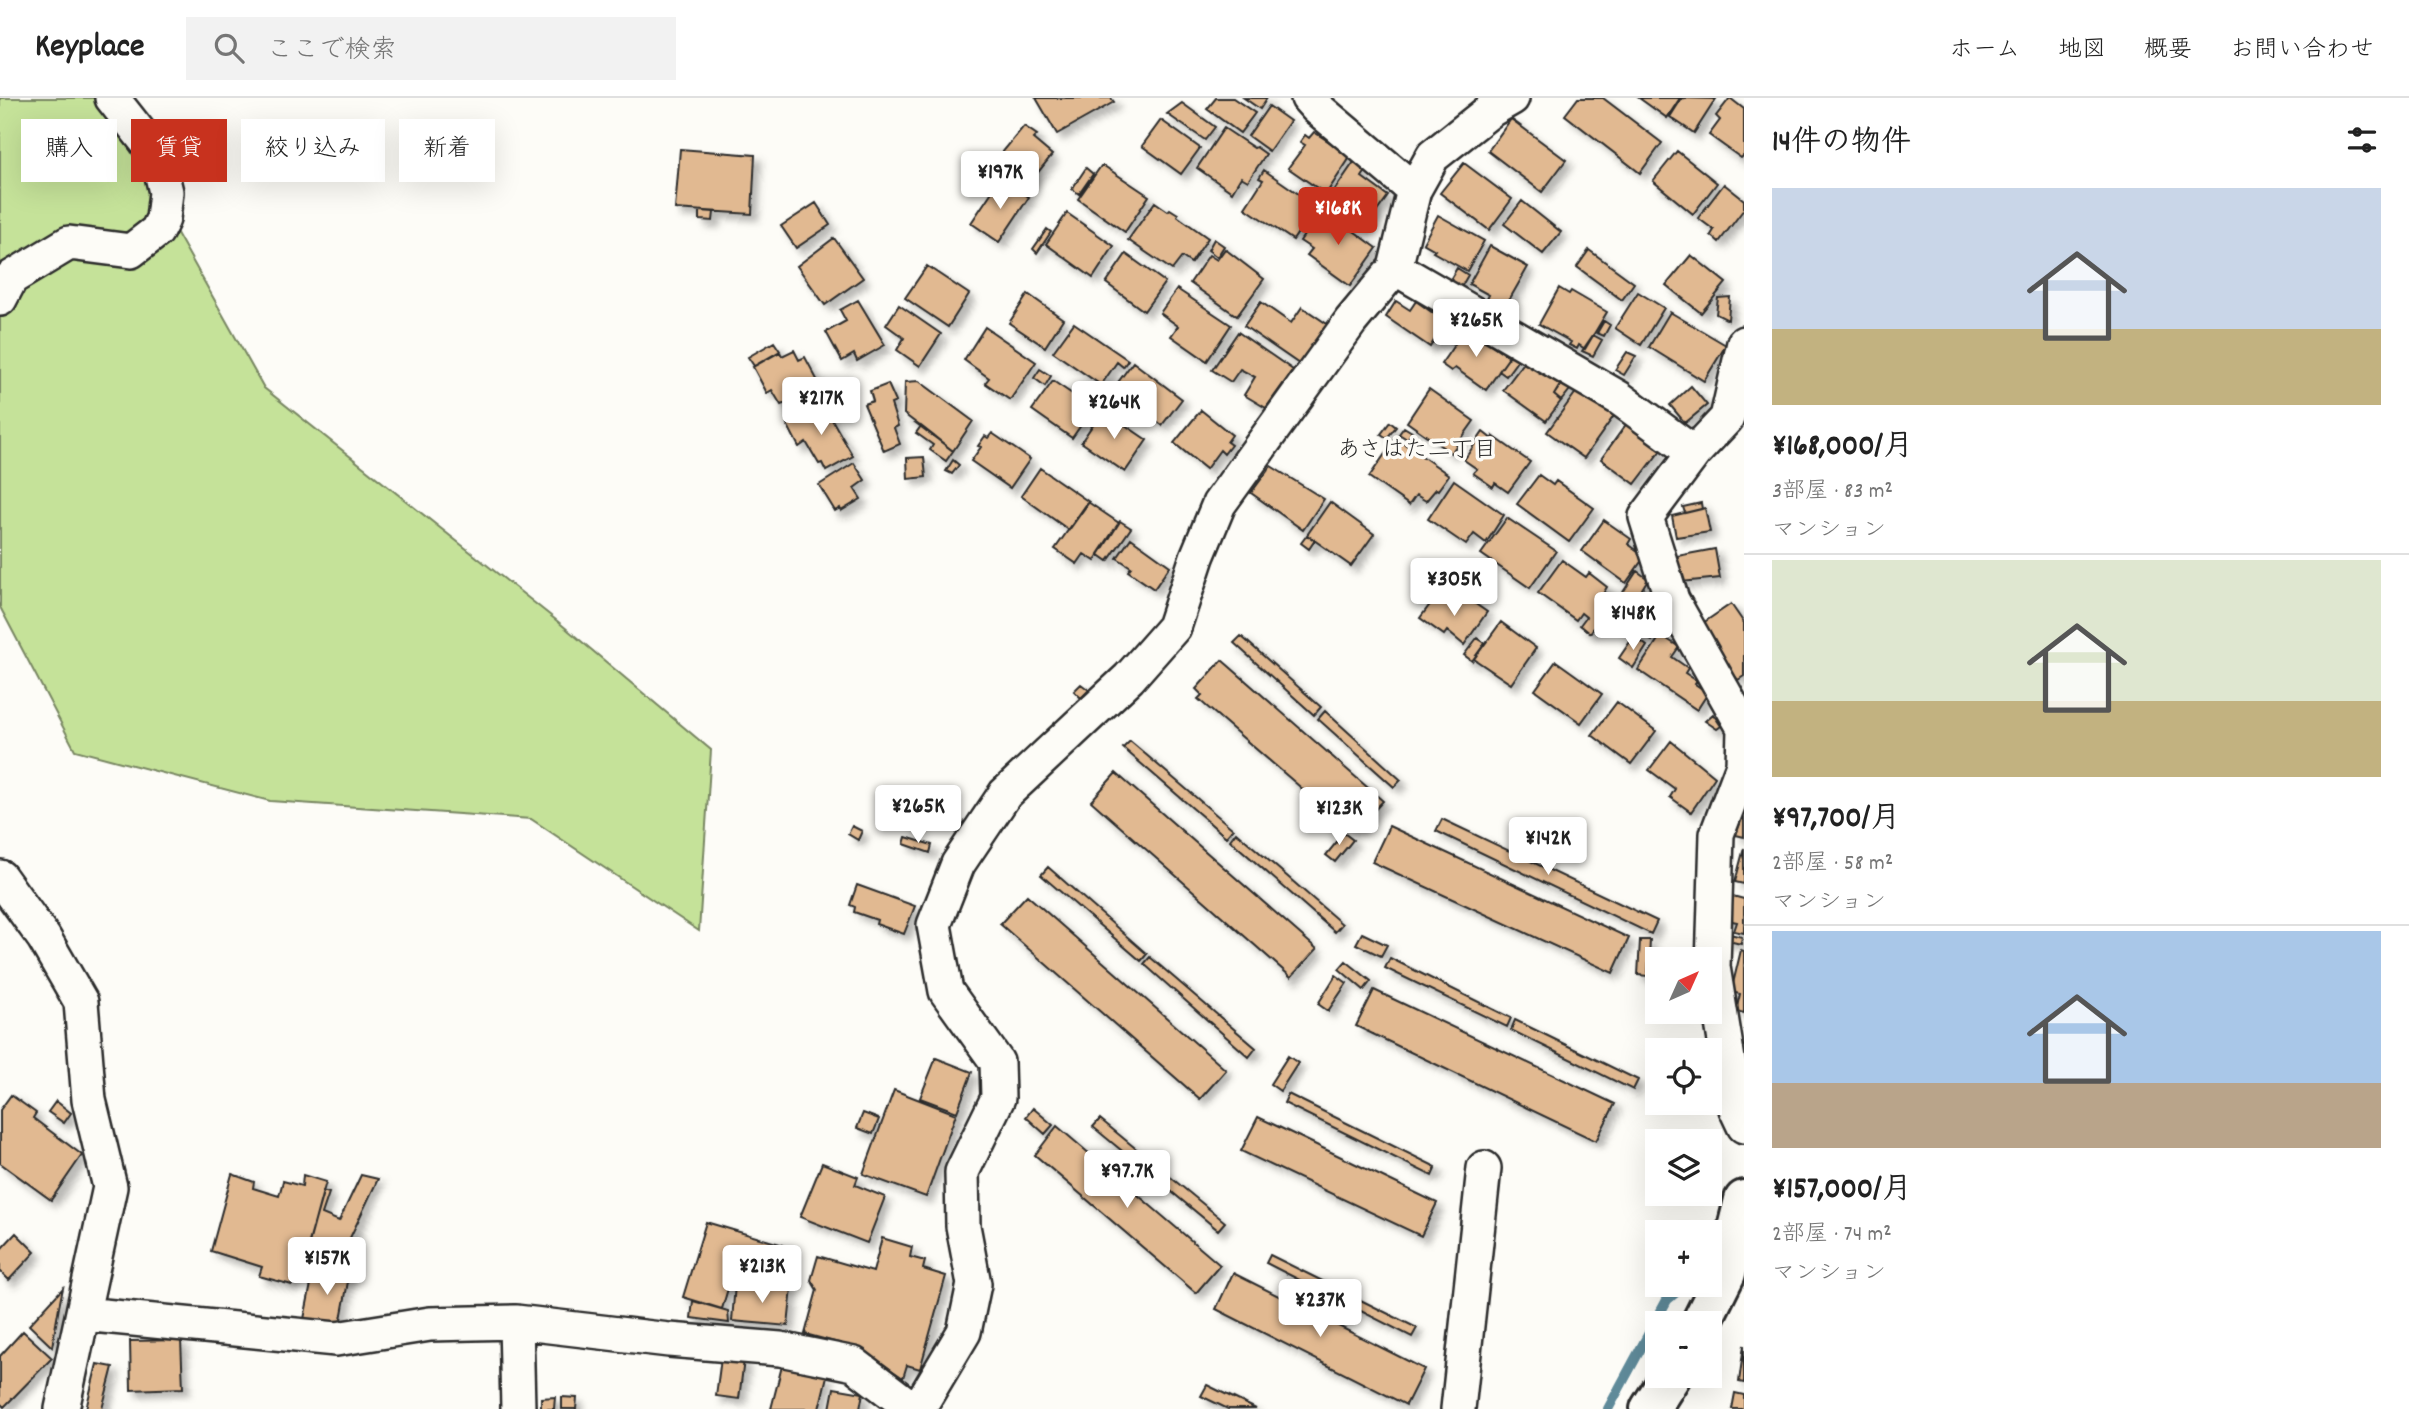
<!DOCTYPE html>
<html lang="ja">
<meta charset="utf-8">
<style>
body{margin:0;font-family:Dekko,"Klee One",sans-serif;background:#f2f2f2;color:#222;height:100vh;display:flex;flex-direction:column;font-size:26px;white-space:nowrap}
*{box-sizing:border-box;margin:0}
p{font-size:23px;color:#767676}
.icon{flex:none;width:38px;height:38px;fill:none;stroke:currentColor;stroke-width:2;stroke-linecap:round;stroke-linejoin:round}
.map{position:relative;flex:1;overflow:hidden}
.drawer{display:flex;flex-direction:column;background:#fff;width:665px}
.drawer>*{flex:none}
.banner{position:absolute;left:21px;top:21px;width:665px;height:63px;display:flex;gap:14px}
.needle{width:46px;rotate:45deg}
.tools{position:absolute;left:1645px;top:849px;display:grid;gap:14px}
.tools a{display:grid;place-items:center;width:77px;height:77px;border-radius:0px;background:#fff;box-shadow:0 7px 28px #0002;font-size:35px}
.price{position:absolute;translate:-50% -60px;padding:0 16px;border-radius:7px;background:#fff;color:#222;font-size:23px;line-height:46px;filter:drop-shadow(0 2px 4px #0008)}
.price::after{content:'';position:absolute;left:50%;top:42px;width:21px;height:16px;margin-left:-10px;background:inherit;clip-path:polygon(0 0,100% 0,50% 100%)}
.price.active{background:#c8321e;color:#fff}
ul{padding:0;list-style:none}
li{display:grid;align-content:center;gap:14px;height:371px;padding:0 28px}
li+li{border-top:2px solid #e0e0e0}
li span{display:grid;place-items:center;height:217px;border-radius:0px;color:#555}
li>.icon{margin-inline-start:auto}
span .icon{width:126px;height:126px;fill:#fffc;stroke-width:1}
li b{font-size:30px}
h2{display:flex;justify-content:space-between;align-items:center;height:84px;padding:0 28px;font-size:30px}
.pill{padding:0 24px;border-radius:0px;background:#fff;box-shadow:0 7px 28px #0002;font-size:24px;line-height:63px}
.pill.active{background:#c8321e;color:#fff}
header{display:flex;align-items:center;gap:42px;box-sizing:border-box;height:98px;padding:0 35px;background:#fff;border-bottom:2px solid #e0e0e0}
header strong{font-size:33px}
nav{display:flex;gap:38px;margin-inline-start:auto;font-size:24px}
.search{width:490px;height:63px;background:#f2f2f2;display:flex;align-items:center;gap:18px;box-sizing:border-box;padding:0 24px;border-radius:0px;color:#767676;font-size:26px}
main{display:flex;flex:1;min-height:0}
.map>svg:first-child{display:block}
.green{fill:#c5e299;stroke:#788662;stroke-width:2}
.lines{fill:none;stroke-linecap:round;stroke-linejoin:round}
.stream{stroke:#5f8a99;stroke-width:10}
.building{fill:#e1b991;stroke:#2b2b2b;stroke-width:2;filter:url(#shadow)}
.street-casing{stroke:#2b2b2b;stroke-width:38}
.primary-casing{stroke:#2b2b2b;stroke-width:44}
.street{stroke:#fdfcf7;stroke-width:33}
.primary{stroke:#fdfcf7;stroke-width:38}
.labels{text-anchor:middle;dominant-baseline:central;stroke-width:7;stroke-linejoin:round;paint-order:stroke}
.neighbourhood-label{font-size:23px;fill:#2b2b2b;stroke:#fdfcf7}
</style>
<header>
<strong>Keyplace</strong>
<div class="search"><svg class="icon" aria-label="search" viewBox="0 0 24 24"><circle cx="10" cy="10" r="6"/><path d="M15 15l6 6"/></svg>ここで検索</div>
<nav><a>ホーム</a><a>地図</a><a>概要</a><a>お問い合わせ</a></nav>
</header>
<main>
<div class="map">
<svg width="1744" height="1311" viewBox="0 0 1744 1311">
<defs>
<filter id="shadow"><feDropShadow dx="6" dy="6" stdDeviation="3.5" flood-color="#0004"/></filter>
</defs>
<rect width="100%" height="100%" fill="#fdfcf7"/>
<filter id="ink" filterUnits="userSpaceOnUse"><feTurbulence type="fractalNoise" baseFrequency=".0143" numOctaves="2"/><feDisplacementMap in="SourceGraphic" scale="14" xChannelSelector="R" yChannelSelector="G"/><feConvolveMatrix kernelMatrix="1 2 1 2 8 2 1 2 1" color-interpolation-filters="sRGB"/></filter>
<g filter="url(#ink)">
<path class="green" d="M0 0H101L264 290 556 522 711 652 699 833 531 721 270 703 75 652 0 509Z"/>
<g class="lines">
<path class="stream" d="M1608 1311 1667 1202 1686 1186"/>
</g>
<path class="building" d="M1036 0H1111L1114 4 1057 36Z
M1216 0H1233L1255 15 1240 35 1207 11Z
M1244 0H1267L1260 11Z
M1578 0H1603L1662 45 1640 75 1565 17Z
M1639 0H1680L1667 20Z
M1682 0 1716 1 1694 35 1670 19Z
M1730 0 1744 11V57L1741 60 1709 37 1720 22 1716 18Z
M1182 5 1215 29 1205 42 1167 16Z
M1269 8 1290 23 1269 53 1248 38Z
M1511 21 1566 62 1542 94 1488 53Z
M1161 22 1200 50 1181 76 1142 48Z
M1024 28 1037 37 1033 41 1052 57 1027 88 996 62Z
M1224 30 1254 50 1256 49 1266 56 1248 83 1241 79 1232 94 1197 70Z
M1314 34 1351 58 1326 96 1288 70 1305 47 1300 44 1305 37 1309 40Z
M680 51 755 57 752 116 675 111Z
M1677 53 1717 85 1693 116 1653 83Z
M1354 64 1366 73 1362 79 1388 98 1365 130 1327 103Z
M1464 65 1512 101 1489 132 1440 95Z
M1101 68H1104L1149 98 1125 134 1078 101Z
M1086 70 1093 76 1079 96 1072 91Z
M1264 72 1316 108 1293 142 1245 110 1263 82 1259 80Z
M999 83 1010 90 1012 88 1029 99 999 144 971 125Z
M1724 86 1744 102V111L1719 144 1711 137 1714 132 1698 120Z
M1522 103 1561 134 1543 156 1504 126Z
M1155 104 1168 113 1170 111 1178 116 1177 118 1208 140 1191 165 1182 159 1172 172 1128 142Z
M816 105 830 127 796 150 781 128Z
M1325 112 1377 150 1350 188 1307 157 1312 151 1300 143 1319 115 1321 117Z
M700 113 714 114 713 123 700 122Z
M1067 115 1114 148 1093 180 1046 146Z
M1438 117 1484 143 1467 173 1433 154 1435 152 1423 145Z
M1047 131 1051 134 1037 155 1033 151Z
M834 140 863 180 825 207 797 168Z
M1214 141 1224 148 1217 159 1208 152Z
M1490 148 1528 169 1504 211 1487 201 1489 197 1469 186Z
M1225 151 1264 181 1237 218 1190 185 1209 157 1217 162Z
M1589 152 1634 185 1622 202 1577 169Z
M1126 156 1165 184 1144 213 1106 185Z
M1691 157 1726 185 1701 215 1666 187Z
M927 168 969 196 948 229 905 200Z
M1457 170 1468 177 1460 191 1448 185Z
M1559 190 1569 196 1571 193 1607 214 1585 251 1579 247 1577 251 1569 247 1571 244 1539 226Z
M1177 191 1231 227 1207 263 1171 238 1178 228 1160 215Z
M1638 194 1664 210 1641 247 1615 230Z
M1028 196 1063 221 1045 249 1009 225Z
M1730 199 1728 222 1716 216 1718 200Z
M858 202 885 247 857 263 854 256 842 263 826 234 846 223 840 212Z
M1396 203 1410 212 1416 203 1451 228 1440 245 1435 241 1430 249 1386 219Z
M1261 204 1291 225 1302 209 1330 228 1302 268 1244 228Z
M899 207 941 236 920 268 897 252 904 240 886 227Z
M1670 214 1726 247 1704 283 1649 249Z
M1604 223 1610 227 1604 238 1597 235Z
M1454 224 1462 228 1451 245 1443 240Z
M1074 225 1128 262 1123 269 1117 264 1101 287 1053 254Z
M985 229 1036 264 1010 302 985 285 989 280 964 262Z
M1469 231 1509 259 1486 292 1455 270 1451 273 1441 266 1459 240 1461 241Z
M1238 234 1293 272 1266 310 1244 297 1255 279 1240 271 1231 284 1212 272Z
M1593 237 1602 242 1593 258 1582 253Z
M774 244 780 253 754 268 748 259Z
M794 252 799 262 805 259 821 289 788 308 786 305 781 307 772 292 767 295 753 269 780 254 782 258Z
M1513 254 1520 259 1506 278 1499 273Z
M1627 254 1636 258 1624 277 1615 272Z
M1526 262 1560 287 1554 297 1561 303 1546 323 1503 292Z
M1133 264 1182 301 1162 327 1113 291Z
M1040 271 1051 278 1045 288 1034 280Z
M1564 282 1573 288 1561 303 1554 297Z
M919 283 973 323 953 353 904 316 905 284Z
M1053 283 1093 310 1072 340 1032 312Z
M888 286 896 304 891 306 898 328 894 330 900 346 884 353 864 306 873 303 870 293Z
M1691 288 1707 307 1685 325 1670 307Z
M1579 290 1616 315 1584 360 1547 334Z
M1429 291 1474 323 1451 355 1407 324Z
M825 295 828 300 807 311 804 306Z
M823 306 853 358 826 373 822 365 819 366 806 344 799 349 787 326Z
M1103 312 1147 342 1125 374 1081 344Z
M1201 312 1232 337 1227 344 1231 347 1224 356 1220 352 1206 371 1174 345Z
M1390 324 1396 329 1387 340 1381 336Z
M1627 325 1661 352 1635 386 1601 361Z
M921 328 953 353 946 363 930 352 933 347 916 335Z
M1404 329 1412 334 1407 341 1399 336Z
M1483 334 1492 341 1493 338 1530 364 1508 394 1495 385 1493 389 1473 375 1477 371 1464 362Z
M992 335 1030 361 1010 390 971 363 981 349 978 348 985 338 988 340Z
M1396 340 1449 377 1438 392 1436 391 1426 403 1416 397 1409 407 1369 379Z
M924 359 926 379 908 381 907 360Z
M953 362 959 367 952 376 946 373Z
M854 365 865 382 854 390 861 401 841 413 840 410 835 413 819 387Z
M1271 368 1324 401 1303 432 1251 395Z
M1040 370 1089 404 1069 432 1021 398Z
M1539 377 1553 387 1556 383 1594 410 1569 444 1517 406Z
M1454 382 1504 417 1486 445 1474 436 1466 447 1428 421Z
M1088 404 1119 425 1095 463 1084 456 1077 466 1055 451Z
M1330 404 1374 436 1351 468 1307 437Z
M1701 405 1702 411 1685 415 1683 409Z
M1705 410 1710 434 1676 439 1672 418Z
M1507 420 1556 453 1530 490 1481 456Z
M1604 422 1631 441 1628 446 1645 458 1626 485 1582 453Z
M1120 423 1131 430 1108 463 1098 456Z
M1307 437 1315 442 1309 451 1301 445Z
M1131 440 1170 468 1154 491 1128 473 1131 469 1117 460Z
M1715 451 1720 480 1681 484 1677 458Z
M1562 462 1586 479 1589 475 1607 489 1604 494 1615 500 1590 535 1580 527 1586 519 1581 515 1576 522 1538 495Z
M1637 473 1648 481 1642 491 1652 497 1648 504 1658 511 1640 538 1608 517Z
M1437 497 1454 510 1464 498 1487 514 1464 547 1447 533 1444 537 1420 520Z
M1731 506 1744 525V578L1738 582 1733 576 1731 577 1700 527Z
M1655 516 1665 523 1652 543 1641 537Z
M1501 524 1536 550 1511 586 1474 561Z
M1661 537 1679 549 1672 559 1688 570 1685 575 1697 583 1695 586 1708 595 1697 612 1638 572Z
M1241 538 1321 609 1314 617 1234 545Z
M1634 538 1647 548 1633 570 1619 560Z
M1477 540 1485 545 1472 563 1464 557Z
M1222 562 1383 703 1357 731 1354 728 1350 732 1198 601 1202 597 1196 591Z
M1556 563 1602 596 1581 625 1535 592Z
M1081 586 1089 592 1081 600 1074 593Z
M1617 604 1656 633 1631 666 1592 637Z
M1325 613 1401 682 1394 689 1318 621Z
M1713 616 1721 628 1717 631 1705 623Z
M1130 643 1233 731 1226 739 1123 650Z
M1671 643 1715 679 1691 714 1670 699 1675 691 1649 672Z
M1116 675 1317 851 1291 879 1091 703Z
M1744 712V739L1736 737Z
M1442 721 1657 823 1651 836 1436 733Z
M852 728 862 733 858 742 848 736Z
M1389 728 1629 840 1613 875 1372 764Z
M1236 734 1342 826 1335 834 1230 742Z
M1344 735 1353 742 1335 764 1326 757Z
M906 739 932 747 930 755 904 746Z
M1744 750V786L1735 784Z
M1048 769 1147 856 1141 863 1041 777Z
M857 787 915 808 904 836 876 826 877 822 854 814 855 809 850 807Z
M1027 797 1226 972 1200 1001 1000 826Z
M1729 797 1744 801V835L1734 833 1737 824 1723 821Z
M1362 835 1387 847 1381 858 1356 846Z
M1726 835 1742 839 1741 846 1724 842Z
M1640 842H1650L1648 878 1638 877Z
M1741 852 1744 853V915L1736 913 1740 896 1731 894Z
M1150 859 1256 950 1249 959 1144 866Z
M1390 860 1511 920 1507 929 1385 870Z
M1346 863 1371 883 1364 892 1339 871Z
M1336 877 1347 885 1328 913 1318 906Z
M1374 892 1615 1006 1596 1043 1356 928Z
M1515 922 1638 982 1633 992 1511 932Z
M1288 958 1298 965 1280 993 1270 986Z
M936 960 972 974 957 1014 920 1000Z
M894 992 956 1016 926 1099 863 1076Z
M1288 996 1436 1069 1432 1078 1284 1005Z
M11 997 36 1015 33 1020 82 1057 51 1102 0 1065V1012Z
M56 1003 71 1015 64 1025 48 1014Z
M1033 1010 1053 1027 1045 1036 1026 1019Z
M863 1015 879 1021 873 1036 857 1030Z
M1258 1019 1437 1105 1421 1138 1241 1053Z
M1100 1021 1225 1124 1218 1132 1093 1029Z
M1057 1028 1220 1167 1196 1195 1035 1057Z
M822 1065 858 1079 855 1087 885 1099 867 1145 800 1119Z
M232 1076 254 1084 253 1090 279 1098 283 1083 302 1088 303 1077 326 1084 300 1176 296 1175 292 1187 259 1178 262 1169 211 1153Z
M361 1077 378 1081 348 1144 343 1172 304 1164 323 1093 329 1095 322 1116 339 1123Z
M706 1124 783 1147 772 1188 732 1177 722 1211 683 1199Z
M16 1135 35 1154 9 1182 0 1173V1152Z
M882 1140 912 1149 910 1159 925 1163 923 1171 946 1178 920 1271 907 1267 903 1280 861 1251 805 1236 817 1192 811 1182 818 1158 873 1174Z
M1270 1157 1417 1230 1412 1239 1266 1165Z
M314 1171 349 1178 340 1227 304 1221Z
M1233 1175 1424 1271 1406 1307 1216 1211Z
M735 1186 792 1190 788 1228 732 1223Z
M63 1190 59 1209 52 1249 29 1227Z
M693 1203 728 1213 729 1225 691 1220Z
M23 1233 52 1260 4 1309 0 1305V1258Z
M181 1242 183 1290 131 1292 130 1243Z
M1744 1247V1285L1739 1284Z
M721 1260 744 1262 739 1301 716 1298Z
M97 1266 113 1269 102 1311H86Z
M782 1268 827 1278 819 1311H771Z
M1207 1287 1256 1311H1228L1201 1298Z
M834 1290 863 1295 860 1311H830Z
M1735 1295 1744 1297V1311H1732Z
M555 1299 554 1311H541V1300Z
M562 1299 577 1300 576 1311H562Z"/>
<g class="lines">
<defs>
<path id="street" d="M1308 0 1317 10 1414 92
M1395 170 1619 300 1694 355
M0 201 11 180 69 145 131 153 157 133 163 121 166 94 157 57 112 0
M1744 245 1727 320 1694 355 1646 419 1672 502 1744 630
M1744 631 1743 667 1717 736 1713 869 1736 1011 1744 1028
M0 779 44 840 81 904 89 1002 110 1089 62 1311
M83 1216 336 1241 430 1226 516 1224 669 1242 780 1251 854 1266 913 1311
M516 1224 518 1311
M918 1311 964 1234 974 1186 963 1128 962 1074 998 1000 997 964 946 893 934 827 958 766 1005 696 1129 580 1174 529 1197 459 1219 406 1351 223 1395 170 1414 92 1433 58 1491 12 1512 0
M1458 1311 1484 1070"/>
<path id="primary" d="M1701 1225 1726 1175 1744 1102
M1650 1311 1671 1278"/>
</defs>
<use href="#street" class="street-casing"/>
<use href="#primary" class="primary-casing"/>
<use href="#street" class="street"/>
<use href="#primary" class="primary"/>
</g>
</g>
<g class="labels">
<g class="neighbourhood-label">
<text x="1417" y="353">あさはた二丁目</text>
</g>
</g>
</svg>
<div class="tools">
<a><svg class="needle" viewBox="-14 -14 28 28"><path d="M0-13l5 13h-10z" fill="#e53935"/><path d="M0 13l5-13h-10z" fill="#767676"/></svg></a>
<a><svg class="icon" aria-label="locate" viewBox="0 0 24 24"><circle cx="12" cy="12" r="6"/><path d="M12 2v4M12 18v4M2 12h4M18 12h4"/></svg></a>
<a><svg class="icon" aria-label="layers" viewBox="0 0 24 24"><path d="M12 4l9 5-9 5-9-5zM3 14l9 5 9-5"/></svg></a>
<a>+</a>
<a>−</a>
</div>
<b class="price" style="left:1000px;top:113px">¥197K</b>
<b class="price active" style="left:1338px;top:149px">¥168K</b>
<b class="price" style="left:1476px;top:261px">¥265K</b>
<b class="price" style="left:821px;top:339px">¥217K</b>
<b class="price" style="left:1114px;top:343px">¥264K</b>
<b class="price" style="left:1454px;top:520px">¥305K</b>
<b class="price" style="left:1633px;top:554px">¥148K</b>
<b class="price" style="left:918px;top:747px">¥265K</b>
<b class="price" style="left:1339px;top:749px">¥123K</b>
<b class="price" style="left:1548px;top:779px">¥142K</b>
<b class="price" style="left:1127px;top:1112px">¥97.7K</b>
<b class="price" style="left:327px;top:1199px">¥157K</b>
<b class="price" style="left:762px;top:1207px">¥213K</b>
<b class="price" style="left:1320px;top:1241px">¥237K</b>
<div class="banner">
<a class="pill">購入</a>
<a class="pill active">賃貸</a>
<a class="pill">絞り込み</a>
<a class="pill">新着</a>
</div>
</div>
<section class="drawer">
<h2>14件の物件<svg class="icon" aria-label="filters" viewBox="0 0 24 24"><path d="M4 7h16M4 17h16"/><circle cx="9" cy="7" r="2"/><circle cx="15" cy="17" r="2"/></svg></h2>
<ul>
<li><span style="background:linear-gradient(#c9d6e8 65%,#c2b280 0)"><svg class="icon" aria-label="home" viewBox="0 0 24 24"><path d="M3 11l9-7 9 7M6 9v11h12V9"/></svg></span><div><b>¥168,000/月</b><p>3部屋 · 83 m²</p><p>マンション</p></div></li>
<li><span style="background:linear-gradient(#dfe7d0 65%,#c2b280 0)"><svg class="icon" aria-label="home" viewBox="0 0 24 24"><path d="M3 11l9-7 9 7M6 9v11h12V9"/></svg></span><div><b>¥97,700/月</b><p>2部屋 · 58 m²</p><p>マンション</p></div></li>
<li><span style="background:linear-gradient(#a9c7e8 70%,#b9a48a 0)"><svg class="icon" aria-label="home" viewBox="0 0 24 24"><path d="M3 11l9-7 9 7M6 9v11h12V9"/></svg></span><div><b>¥157,000/月</b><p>2部屋 · 74 m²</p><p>マンション</p></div></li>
</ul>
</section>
</main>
